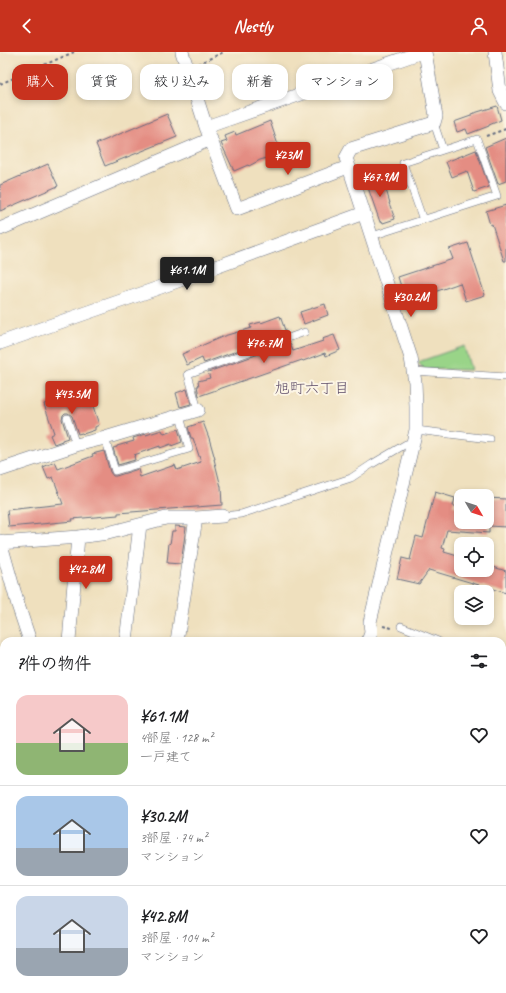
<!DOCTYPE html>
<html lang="ja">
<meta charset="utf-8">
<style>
body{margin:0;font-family:Caveat,"Klee One",sans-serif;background:#f6f6f6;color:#202124;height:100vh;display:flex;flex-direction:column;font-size:15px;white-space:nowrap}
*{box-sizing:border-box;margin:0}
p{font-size:13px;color:#757577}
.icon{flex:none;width:22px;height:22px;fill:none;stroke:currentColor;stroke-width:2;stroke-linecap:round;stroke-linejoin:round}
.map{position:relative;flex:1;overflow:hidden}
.side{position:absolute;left:0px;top:585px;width:506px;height:356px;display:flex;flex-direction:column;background:#fff;border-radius:12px 12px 0 0;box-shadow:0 2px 6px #0003}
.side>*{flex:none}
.hud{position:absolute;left:12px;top:12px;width:482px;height:36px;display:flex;gap:8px}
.needle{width:26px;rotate:129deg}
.tools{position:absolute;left:454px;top:437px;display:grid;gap:8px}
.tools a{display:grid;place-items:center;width:40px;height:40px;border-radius:8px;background:#fff;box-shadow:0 2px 6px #0003;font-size:20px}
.price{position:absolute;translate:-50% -34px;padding:0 9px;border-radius:4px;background:#c8321e;color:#fff;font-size:13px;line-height:26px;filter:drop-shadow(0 1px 2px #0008)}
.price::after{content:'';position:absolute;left:50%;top:24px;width:12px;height:9px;margin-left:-6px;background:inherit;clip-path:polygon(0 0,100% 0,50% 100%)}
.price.selected{background:#222;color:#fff}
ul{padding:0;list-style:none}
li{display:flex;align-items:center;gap:12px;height:100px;padding:0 16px}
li+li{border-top:1px solid #e0e0e0}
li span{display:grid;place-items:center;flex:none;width:112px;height:80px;border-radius:12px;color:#555}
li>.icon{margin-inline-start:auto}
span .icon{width:48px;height:48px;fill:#fffc;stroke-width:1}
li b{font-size:17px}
h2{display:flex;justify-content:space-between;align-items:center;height:48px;padding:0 16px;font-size:17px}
.chip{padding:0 14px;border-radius:12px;background:#fff;box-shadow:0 2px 6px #0003;font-size:14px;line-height:36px}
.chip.selected{background:#c8321e;color:#fff}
header{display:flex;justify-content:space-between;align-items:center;height:52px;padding:0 16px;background:#c8321e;color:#fff;font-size:18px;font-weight:800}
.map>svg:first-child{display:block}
.green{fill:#99d488;stroke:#5a8273}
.building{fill:#e48d83}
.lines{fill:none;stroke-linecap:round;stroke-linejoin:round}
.lane-casing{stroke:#656d80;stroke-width:8}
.street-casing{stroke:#656d80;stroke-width:14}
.secondary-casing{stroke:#656d80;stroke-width:20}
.path{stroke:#656d80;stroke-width:2;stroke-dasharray:3 3;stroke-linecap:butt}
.lane{stroke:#fff;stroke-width:7}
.street{stroke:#fff;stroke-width:13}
.secondary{stroke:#fff;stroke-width:19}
.labels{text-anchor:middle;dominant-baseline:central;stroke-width:4;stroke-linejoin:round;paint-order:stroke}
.neighbourhood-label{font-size:15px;fill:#61506b;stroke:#fcf5e5}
</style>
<header><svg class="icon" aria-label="back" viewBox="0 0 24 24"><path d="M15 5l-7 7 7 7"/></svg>Nestly<svg class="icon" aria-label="person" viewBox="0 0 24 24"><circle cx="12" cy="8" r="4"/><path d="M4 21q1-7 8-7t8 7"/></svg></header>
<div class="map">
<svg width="506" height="941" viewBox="0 0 506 941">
<rect width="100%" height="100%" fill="#fcf5e5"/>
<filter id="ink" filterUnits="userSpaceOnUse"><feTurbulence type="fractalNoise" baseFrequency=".025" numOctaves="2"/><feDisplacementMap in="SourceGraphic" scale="8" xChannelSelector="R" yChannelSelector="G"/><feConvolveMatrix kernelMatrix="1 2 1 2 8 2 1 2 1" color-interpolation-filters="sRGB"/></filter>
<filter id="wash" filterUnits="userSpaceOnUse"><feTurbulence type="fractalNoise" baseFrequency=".012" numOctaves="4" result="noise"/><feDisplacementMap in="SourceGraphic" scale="16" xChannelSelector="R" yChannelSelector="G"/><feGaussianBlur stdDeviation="0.9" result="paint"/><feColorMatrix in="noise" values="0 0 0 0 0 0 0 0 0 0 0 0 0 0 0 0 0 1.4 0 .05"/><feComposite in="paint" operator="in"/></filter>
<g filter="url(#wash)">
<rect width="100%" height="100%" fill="#efe0be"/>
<path class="green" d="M464 294 471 318 424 317 418 310Z"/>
<g id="blocks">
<path class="building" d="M497 54 501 68 489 73V74L468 82 466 77 457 80 454 70 471 64V62Z
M167 62 177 85 105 114 96 92Z
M270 69 281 102 260 108 249 114 248 113 234 119 221 91 227 89 225 84 235 80 236 83Z
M506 86V129L498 132 485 95Z
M476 98 489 135 474 140 467 119 452 125 446 110Z
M48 112 58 134 0 159V133Z
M381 121 390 151H389L395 167 383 171 382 169 380 170 365 127Z
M506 153V209H504L492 172 490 173 486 159Z
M468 191 485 243 466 249 460 231 406 250 398 225 453 207 449 197Z
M325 252 328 263 304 272 300 260Z
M280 264 286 281 204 311 202 306 187 313 182 302 224 284 251 276 250 273 261 270V271Z
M334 283 340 298 326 304 325 301 303 309 302 308 199 344 197 334H199L198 329 210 326 208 320 290 291 293 299 323 289 322 287Z
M187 337 191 352 180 355 176 341Z
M88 338 99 373 95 375V378L83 382 82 381 78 382 72 364 68 361H65L63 363 62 367 68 386 62 388V389L54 392 50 383 54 381 44 352 55 348 56 349Z
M203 370 209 386 215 407H214L221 435 222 453 118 461V463L72 467 73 469 9 475 7 458 63 452 53 425 48 427 43 415 55 410 58 417 93 404 92 402 104 399 110 420 113 424H116L138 417 140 425 175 413 177 418 201 410 193 386H191L188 375Z
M178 377 182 390 171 394V392L160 396V394L134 403 135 404H134L135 408 118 413 113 396 117 395V394L134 389 133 386 146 382V383L162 378 164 382Z
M435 440 455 446 453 454H461V470H487V446L506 447V475L489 474V481L447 478 442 496 445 497 444 500 461 505V518H487V513L506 519V541L429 518 419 532 397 527 402 506 410 508 416 484 423 486Z
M175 474 186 475 181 512 167 511 169 491 170 492 172 479H175Z"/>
</g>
</g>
<g filter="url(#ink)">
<use href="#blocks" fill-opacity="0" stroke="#656d80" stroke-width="1"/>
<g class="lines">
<defs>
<path id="lane" d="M434 71 443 98
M372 184 497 144 477 87 403 111 423 168
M413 319 506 325
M198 358 188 322 305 280
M67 366 76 393
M416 378 490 387
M105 386 115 419 189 397 180 364
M223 464 241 462 351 426 372 412 406 392 413 391
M401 574 438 589
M502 612 506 613
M0 905H4"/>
<path id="street" d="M182 0 206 75 237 157 348 115
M495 0 500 39 506 51
M206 75 422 0
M0 177 211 87
M0 291 161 235 364 161
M0 418 76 393 105 386 198 358
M0 489 18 553 30 589
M0 491 78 485 108 481 166 466H196L223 464
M69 589 78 485
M126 589 140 473
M177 589 196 466
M368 589 371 581 370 570 416 378V355L415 330 411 306 346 106 351 97 434 71 436 64 425 0
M0 801H4
M502 884 506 890
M18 941 19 937
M153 941V937
M283 941 284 937"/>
<path id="secondary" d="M502 665 506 659
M340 941 341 937"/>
</defs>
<use href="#lane" class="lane-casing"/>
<use href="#street" class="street-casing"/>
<use href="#secondary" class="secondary-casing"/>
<path class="path" d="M198 12 224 0
M0 32 74 0
M486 84 506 77
M383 574 392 576"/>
<use href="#lane" class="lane"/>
<use href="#street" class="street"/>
<use href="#secondary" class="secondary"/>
</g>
</g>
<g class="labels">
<g class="neighbourhood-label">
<text x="312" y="336">旭町六丁目</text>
</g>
</g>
</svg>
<div class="tools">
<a><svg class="needle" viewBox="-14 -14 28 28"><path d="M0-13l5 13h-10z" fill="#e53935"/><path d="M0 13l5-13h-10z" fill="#757577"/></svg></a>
<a><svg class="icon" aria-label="locate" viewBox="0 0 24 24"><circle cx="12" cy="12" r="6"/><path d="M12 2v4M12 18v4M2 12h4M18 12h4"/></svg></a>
<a><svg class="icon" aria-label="layers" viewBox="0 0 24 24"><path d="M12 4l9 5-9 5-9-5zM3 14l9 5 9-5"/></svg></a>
</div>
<b class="price" style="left:288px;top:124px">¥23M</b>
<b class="price" style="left:380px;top:146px">¥67.9M</b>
<b class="price selected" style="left:187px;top:239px">¥61.1M</b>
<b class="price" style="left:411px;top:266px">¥30.2M</b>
<b class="price" style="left:264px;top:312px">¥76.7M</b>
<b class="price" style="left:72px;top:363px">¥43.5M</b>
<b class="price" style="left:86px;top:538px">¥42.8M</b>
<div class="hud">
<a class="chip selected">購入</a>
<a class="chip">賃貸</a>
<a class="chip">絞り込み</a>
<a class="chip">新着</a>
<a class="chip">マンション</a>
</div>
<section class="side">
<h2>7件の物件<svg class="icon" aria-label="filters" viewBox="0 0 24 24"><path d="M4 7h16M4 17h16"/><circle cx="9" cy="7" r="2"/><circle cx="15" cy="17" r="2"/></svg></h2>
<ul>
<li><span style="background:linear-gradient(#f6c9c9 60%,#8fb573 0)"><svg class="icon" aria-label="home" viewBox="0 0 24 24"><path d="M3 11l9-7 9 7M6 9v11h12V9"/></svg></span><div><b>¥61.1M</b><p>4部屋 · 128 m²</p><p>一戸建て</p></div><svg class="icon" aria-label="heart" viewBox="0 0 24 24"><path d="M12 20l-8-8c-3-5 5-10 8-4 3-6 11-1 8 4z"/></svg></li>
<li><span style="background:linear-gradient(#a9c7e8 65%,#9aa5b1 0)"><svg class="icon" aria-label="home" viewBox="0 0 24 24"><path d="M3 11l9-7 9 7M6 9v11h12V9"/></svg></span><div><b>¥30.2M</b><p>3部屋 · 74 m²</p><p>マンション</p></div><svg class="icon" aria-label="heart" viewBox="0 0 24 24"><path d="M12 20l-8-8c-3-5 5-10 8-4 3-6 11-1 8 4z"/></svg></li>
<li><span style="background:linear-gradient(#c9d6e8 65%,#9aa5b1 0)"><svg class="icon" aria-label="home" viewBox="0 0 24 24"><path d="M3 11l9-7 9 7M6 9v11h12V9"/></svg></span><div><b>¥42.8M</b><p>3部屋 · 104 m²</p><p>マンション</p></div><svg class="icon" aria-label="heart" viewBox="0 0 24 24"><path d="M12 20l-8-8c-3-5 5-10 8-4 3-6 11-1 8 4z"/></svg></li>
</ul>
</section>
</div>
